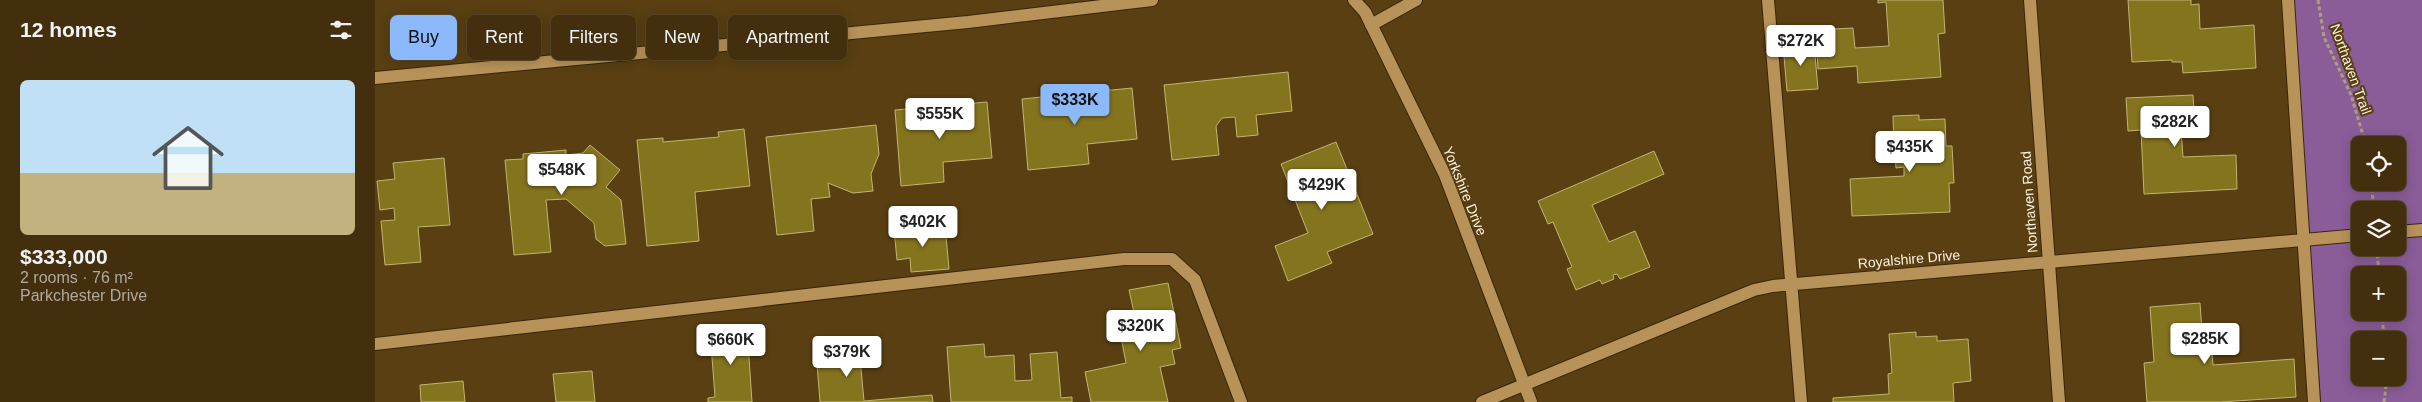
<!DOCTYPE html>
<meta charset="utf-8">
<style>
body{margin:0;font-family:Helvetica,sans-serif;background:#4a3717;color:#f1f3f6;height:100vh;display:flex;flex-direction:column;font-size:19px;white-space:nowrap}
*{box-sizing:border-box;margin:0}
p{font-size:16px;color:#afa99e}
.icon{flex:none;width:28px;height:28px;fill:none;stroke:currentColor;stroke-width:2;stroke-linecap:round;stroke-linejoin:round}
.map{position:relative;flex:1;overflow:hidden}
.drawer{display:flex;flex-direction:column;background:#432f0e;width:375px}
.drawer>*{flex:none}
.guide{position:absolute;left:15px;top:15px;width:475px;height:45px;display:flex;gap:10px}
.tools{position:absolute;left:1976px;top:136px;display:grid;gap:10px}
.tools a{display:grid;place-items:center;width:55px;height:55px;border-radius:8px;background:#432f0e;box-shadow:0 2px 12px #0003,0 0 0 1px #5b4a2e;font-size:25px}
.price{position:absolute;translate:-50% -42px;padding:0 11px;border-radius:5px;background:#fff;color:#222;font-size:16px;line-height:32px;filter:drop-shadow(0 1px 2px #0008)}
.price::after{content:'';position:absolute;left:50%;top:30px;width:15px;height:11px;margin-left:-8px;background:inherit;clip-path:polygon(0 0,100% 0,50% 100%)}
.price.active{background:#8bb9fc;color:#111}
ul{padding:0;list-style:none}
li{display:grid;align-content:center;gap:10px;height:265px;padding:0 20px}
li+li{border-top:1px solid #5b4a2e}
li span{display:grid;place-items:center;height:155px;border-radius:8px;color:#555}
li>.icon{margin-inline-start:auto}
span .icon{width:90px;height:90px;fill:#fffc;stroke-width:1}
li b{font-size:21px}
h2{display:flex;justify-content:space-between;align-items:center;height:60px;padding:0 20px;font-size:21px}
.pill{padding:0 18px;border-radius:8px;background:#432f0e;box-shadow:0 2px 12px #0003,0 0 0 1px #5b4a2e;font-size:18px;line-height:45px}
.pill.active{background:#8bb9fc;color:#111}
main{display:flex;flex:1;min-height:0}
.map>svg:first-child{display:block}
.green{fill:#8a5c98;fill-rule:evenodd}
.building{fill:#85741e;stroke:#c2b472}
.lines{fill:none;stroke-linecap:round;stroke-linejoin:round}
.minor-casing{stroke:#392708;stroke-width:14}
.path{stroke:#af9d7e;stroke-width:3;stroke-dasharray:4 2.5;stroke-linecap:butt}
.minor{stroke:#b79259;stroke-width:12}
.labels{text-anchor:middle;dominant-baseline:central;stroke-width:4;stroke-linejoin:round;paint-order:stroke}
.street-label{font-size:14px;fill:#fcf1df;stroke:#593f12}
</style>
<main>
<section class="drawer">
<h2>12 homes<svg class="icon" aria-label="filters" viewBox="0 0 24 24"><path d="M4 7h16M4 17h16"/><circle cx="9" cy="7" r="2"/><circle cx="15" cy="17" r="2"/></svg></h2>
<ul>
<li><span style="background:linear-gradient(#bfe0f5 60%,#c2b280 0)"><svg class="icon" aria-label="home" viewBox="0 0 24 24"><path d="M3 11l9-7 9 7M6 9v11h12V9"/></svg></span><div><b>$333,000</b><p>2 rooms · 76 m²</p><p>Parkchester Drive</p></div></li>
</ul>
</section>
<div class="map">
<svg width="2047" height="402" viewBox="0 0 2047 402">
<rect width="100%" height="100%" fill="#593f12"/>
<path class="green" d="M1918 0H2047V402H1946ZM1985 145H2022V182H1985ZM1985 210H2022V248H1985ZM1985 275H2022V312H1985ZM1985 340H2022V378H1985Z"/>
<path class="building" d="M1503 0H1568L1570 33 1563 34 1566 77 1483 83 1482 66 1443 69 1441 30 1478 28 1480 48 1514 46 1511 2 1503 3Z
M1753 0H1816V5L1824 4 1825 29 1879 25 1881 68 1808 73 1807 62H1797V60L1757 62Z
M1439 43 1443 89 1412 91 1408 45Z
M913 72 917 111 881 115 883 135 862 137 860 117 847 118 841 126 844 155 797 160 789 85Z
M757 88 762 139 712 144 714 164 653 170 647 99Z
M1818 95 1820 127 1806 128 1808 157 1861 155 1862 189 1769 194 1766 130 1753 131 1751 98Z
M612 102 617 158 568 162 569 182 526 186 520 110Z
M1544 115V120L1570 119 1571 146H1577L1579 183H1574L1575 212 1477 216 1475 179 1529 176V167L1521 168 1520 156H1528L1527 148H1519L1518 116Z
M501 125 504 154 496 174 498 191 478 193 453 183 455 197 436 199 439 231 402 235 391 137Z
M369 129 375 186 320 192 324 241 272 246 262 140 288 138V142L344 137 343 132Z
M961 142 998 234 952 252 957 263 913 281 900 246 933 233 906 164Z
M215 145 245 170 231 187 246 200 251 244 230 246 221 239 219 223 191 199 171 200 176 252 139 255 130 160 148 159V154L191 150V155L208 153Z
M1279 151 1289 174 1217 205 1234 242 1260 231 1275 267 1245 279 1242 274 1238 275 1239 279 1227 284 1225 280 1201 290 1192 269 1197 267 1178 222 1173 224 1163 201Z
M69 158 75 225 43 227 46 262 10 265 6 221 20 220 19 208 5 210 2 181 20 179 18 163Z
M570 225 574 269 536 272 535 258 522 260 519 229Z
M793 283 806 348 797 350 800 364 785 367 793 402H716L710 372 751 363 746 337 756 335 755 328 762 326 754 290Z
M1825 303 1827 332 1835 331 1838 365 1919 359 1921 397 1845 402H1772L1769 363 1779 362 1775 307Z
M372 328 377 402H333V398L340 397 335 331Z
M1541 332V337L1562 336V341L1593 339 1596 381 1578 383 1579 402H1458V398L1514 394 1513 374 1517 373 1514 334Z
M609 344 610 357 639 355 640 381 657 380 655 354 682 352 686 398 697 397V402H576L572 347Z
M484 347 489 401 557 395 558 402H445L441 351Z
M217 371 220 402H181L178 374Z
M88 381 90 402H46L45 385Z"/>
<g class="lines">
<defs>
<path id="minor" d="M979 0 990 12 1070 175 1156 402
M1393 0 1426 402
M1655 0 1684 402
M1913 0 1939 402
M996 25 1041 0
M0 78 593 22 777 0
M2022 232 2047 230
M0 344 749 259H797L820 280 866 402
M1107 402 1379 290 1398 286 1985 235"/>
</defs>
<use href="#minor" class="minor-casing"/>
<path class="path" d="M1943 0 1949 37 1976 95 1991 145
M1996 182 1999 210
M2002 248 2004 275
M2007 312 2009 340
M2009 402 2012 378"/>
<use href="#minor" class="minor"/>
</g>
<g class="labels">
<g class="street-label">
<text transform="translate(1976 69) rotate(70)">Northaven Trail</text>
<text transform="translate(1090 191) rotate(68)">Yorkshire Drive</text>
<text transform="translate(1654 202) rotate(-94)">Northaven Road</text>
<text transform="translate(1534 259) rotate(-5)">Royalshire Drive</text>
</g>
</g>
</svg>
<div class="tools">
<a><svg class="icon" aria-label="locate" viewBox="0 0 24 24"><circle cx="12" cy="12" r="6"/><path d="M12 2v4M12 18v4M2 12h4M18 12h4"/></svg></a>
<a><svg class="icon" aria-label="layers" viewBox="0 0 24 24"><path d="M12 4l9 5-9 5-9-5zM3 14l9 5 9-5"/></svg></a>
<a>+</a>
<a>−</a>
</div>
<b class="price" style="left:1426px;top:67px">$272K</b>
<b class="price active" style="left:700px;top:126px">$333K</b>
<b class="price" style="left:565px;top:140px">$555K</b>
<b class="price" style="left:1800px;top:148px">$282K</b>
<b class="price" style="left:1535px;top:173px">$435K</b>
<b class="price" style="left:187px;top:196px">$548K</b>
<b class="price" style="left:947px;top:211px">$429K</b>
<b class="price" style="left:548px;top:248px">$402K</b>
<b class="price" style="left:766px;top:352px">$320K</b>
<b class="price" style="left:1830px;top:365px">$285K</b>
<b class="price" style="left:356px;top:366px">$660K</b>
<b class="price" style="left:472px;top:378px">$379K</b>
<div class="guide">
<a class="pill active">Buy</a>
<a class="pill">Rent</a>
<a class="pill">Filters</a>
<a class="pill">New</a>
<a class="pill">Apartment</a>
</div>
</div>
</main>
